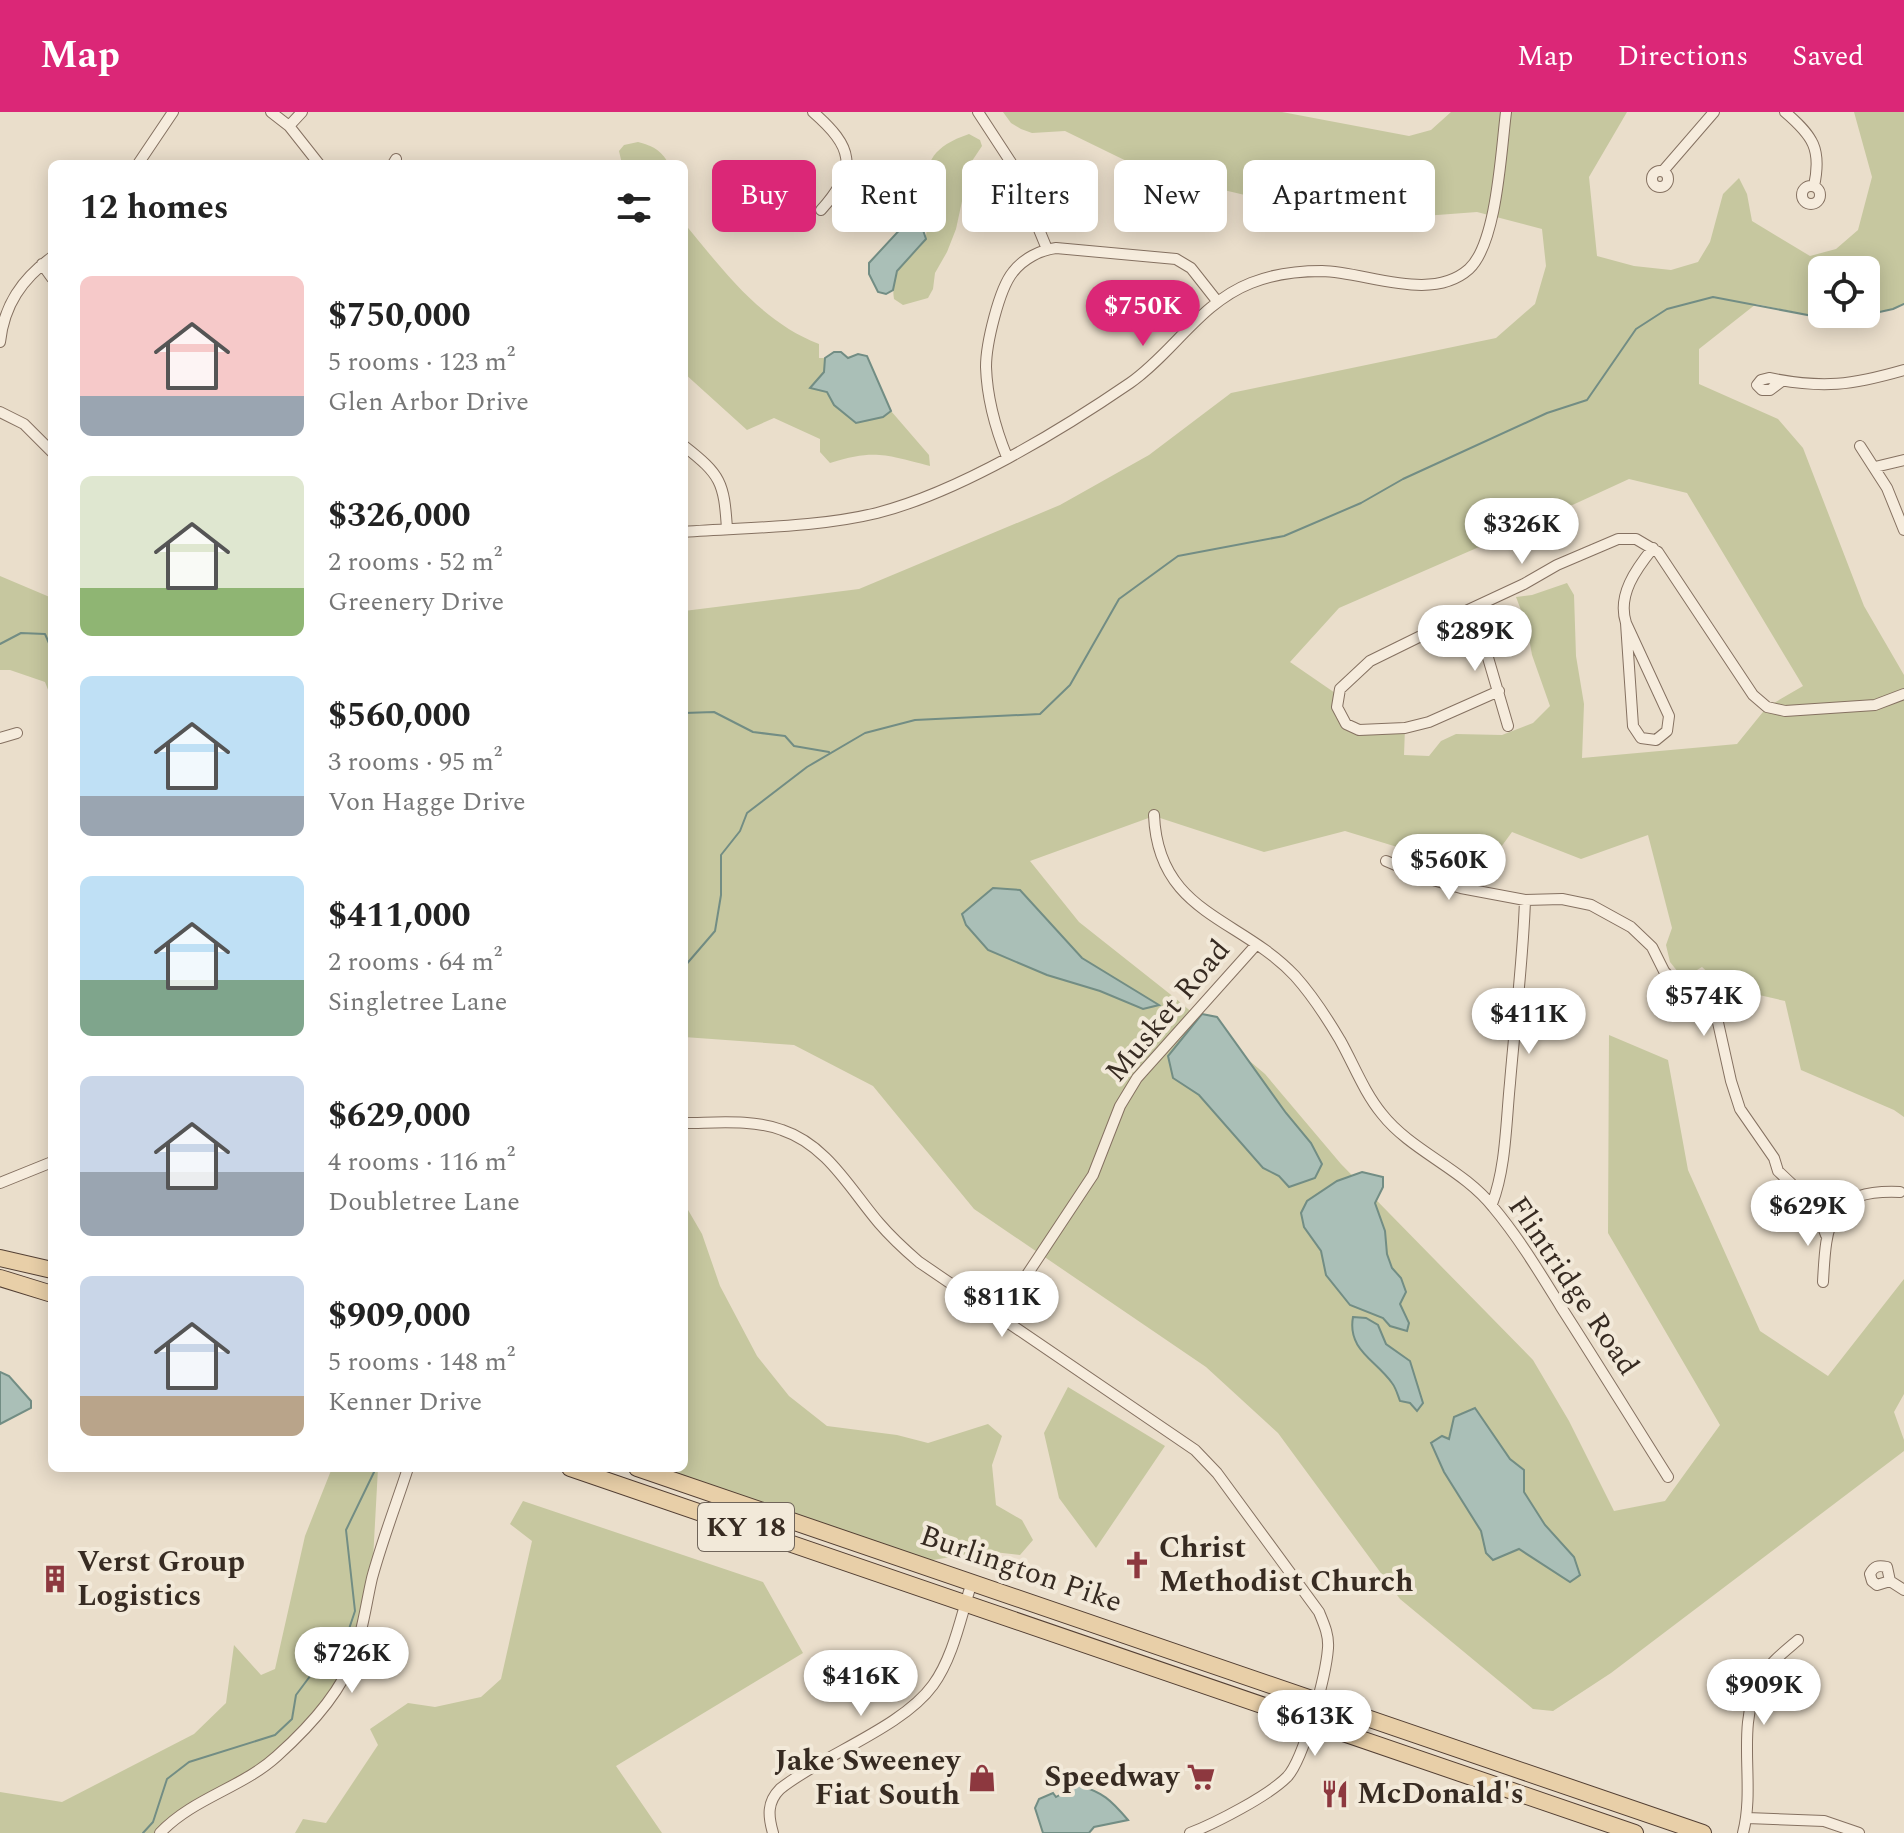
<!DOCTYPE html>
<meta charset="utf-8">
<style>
body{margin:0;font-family:Spectral,serif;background:#f2f2f2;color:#222;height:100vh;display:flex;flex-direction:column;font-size:30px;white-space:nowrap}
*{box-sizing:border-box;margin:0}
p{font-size:26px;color:#767676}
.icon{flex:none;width:44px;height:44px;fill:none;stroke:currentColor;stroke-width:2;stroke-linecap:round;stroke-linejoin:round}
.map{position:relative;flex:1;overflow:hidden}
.sheet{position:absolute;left:48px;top:48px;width:640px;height:1312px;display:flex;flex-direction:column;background:#fff;border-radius:12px;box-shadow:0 4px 20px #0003}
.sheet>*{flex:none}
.top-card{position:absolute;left:712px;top:48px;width:760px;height:72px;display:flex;gap:16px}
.controls{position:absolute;left:1808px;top:144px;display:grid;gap:16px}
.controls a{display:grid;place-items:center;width:72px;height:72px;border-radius:12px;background:#fff;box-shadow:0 4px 20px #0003;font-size:40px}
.price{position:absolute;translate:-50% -68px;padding:0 18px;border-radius:28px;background:#fff;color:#222;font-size:26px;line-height:52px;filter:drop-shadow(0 2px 4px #0008)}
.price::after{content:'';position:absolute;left:50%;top:48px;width:24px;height:18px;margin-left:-12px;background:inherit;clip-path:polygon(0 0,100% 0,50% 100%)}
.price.on{background:#db2777;color:#fff}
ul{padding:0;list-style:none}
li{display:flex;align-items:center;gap:24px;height:200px;padding:0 32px}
li span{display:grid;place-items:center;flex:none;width:224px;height:160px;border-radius:12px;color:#555}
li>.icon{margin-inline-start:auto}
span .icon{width:96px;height:96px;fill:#fffc;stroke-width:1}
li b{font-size:34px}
h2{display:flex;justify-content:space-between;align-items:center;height:96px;padding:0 32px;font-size:34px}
.tag{padding:0 28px;border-radius:12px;background:#fff;box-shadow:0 4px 20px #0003;font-size:28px;line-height:72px}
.tag.on{background:#db2777;color:#fff}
header{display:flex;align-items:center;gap:48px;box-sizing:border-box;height:112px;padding:0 40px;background:#db2777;color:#fff}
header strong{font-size:38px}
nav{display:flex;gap:44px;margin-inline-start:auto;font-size:28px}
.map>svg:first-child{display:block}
.green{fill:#c6c79f;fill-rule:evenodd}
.water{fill:#aabfb7;stroke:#728d84;stroke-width:2}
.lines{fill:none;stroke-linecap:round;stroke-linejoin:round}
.stream{stroke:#728d84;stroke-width:2}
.street-casing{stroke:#857161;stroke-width:12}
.primary-casing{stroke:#544034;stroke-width:18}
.street{stroke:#f6ecdd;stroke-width:10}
.primary{stroke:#e8cfa8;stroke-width:16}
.labels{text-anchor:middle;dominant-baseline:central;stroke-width:8;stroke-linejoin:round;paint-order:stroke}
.shield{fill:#f2e9d9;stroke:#6f6459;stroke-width:2}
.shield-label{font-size:28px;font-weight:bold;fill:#372b22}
.street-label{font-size:30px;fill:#372b22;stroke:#f2e9d9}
.poi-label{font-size:30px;font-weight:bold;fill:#372b22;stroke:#f2e9d9;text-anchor:start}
</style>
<header>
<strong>Map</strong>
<nav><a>Map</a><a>Directions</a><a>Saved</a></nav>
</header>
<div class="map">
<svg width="1904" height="1721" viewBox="0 0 1904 1721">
<rect width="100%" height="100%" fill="#eadecb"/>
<path class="green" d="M1003 0H1282L1409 24 1431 18 1451 0H1627L1589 65 1597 144 1634 154 1671 158 1698 150 1710 130 1723 82 1739 66 1747 82 1752 109 1810 144 1836 137 1858 118 1872 65 1854 0H1904V192L1893 197 1839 209 1756 192 1699 237V272L1778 307 1803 336 1864 494 1904 563V1005L1894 998 1801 958 1785 889 1724 875 1702 855 1692 861 1678 860 1670 850 1666 833 1672 816 1648 723 1581 747 1512 720 1482 761 1345 719 1264 740 1154 704 1030 749 1079 810 1175 886 1265 962 1341 1052 1533 1248 1569 1309 1614 1399 1665 1389 1720 1313 1608 1121 1609 923 1668 948 1688 1058 1760 1219 1828 1264 1904 1167V1282L1894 1300 1904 1328V1339L1611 1561 1553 1599 1533 1597 1400 1487 1278 1321 1206 1255 974 1097 873 974 794 933 684 925V499L859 477 1060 393 1149 343 1231 281 1496 226 1535 192 1546 154 1542 117 1477 100 1384 107 1386 92 1320 95 1262 87 1151 61 1065 19 1032 21 1021 17 1011 11ZM1822 158H1866V202H1822ZM1629 367 1687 381 1803 574 1767 595 1737 632 1582 646 1584 592 1576 544 1574 483 1567 471 1532 483 1516 485 1527 514 1532 543 1550 594 1533 611 1502 623 1456 622 1441 629 1429 644 1404 643 1405 616H1352L1337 589 1338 583 1290 550 1339 496 1518 418Z
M969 22 980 28 982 34 970 52 956 117 947 140 935 161 933 177 928 186 903 193 894 187C888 148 923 143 926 124 934 74 907 43 969 22Z
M638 30C653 34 661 38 669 52H622L619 39 624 33Z
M684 111C723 158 760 209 819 232V246H825L824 260 810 276 827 280 834 293 883 305 891 299 929 343 930 354C886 343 875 337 830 351L820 340V327L774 306 747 318 684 261Z
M0 464 52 486V588L45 570 10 558H0Z
M684 1091 702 1122 720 1174 757 1244 789 1284 827 1314 897 1323 928 1331 988 1312 1002 1324 992 1353 996 1393 1022 1408 1033 1428 1020 1443 985 1439 916 1451 637 1356H684Z
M1068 1275 1165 1334 1096 1436 1059 1386 1044 1321Z
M332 1356H378L372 1466 362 1519 330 1586 275 1646 160 1721H0V1680L62 1690 194 1622 226 1591 234 1533 261 1563 275 1557 305 1424Z
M523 1389 763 1470 803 1541 616 1654 662 1721H295L303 1707 326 1711 378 1633 370 1617 408 1591 435 1595 481 1585 501 1567 532 1429 510 1412Z"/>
<path class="water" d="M913 109 923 118 926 127 897 159 893 178 886 182 878 180 869 162V151L905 112Z
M834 240H841L848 246 858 242 867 244 891 299 883 305 856 311 834 293 827 280 810 276 824 260 825 246Z
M993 776 1020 778 1082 846 1159 893 1143 897 1100 879 1047 863 988 838 966 813 962 802Z
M1202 902 1217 905 1286 1001 1311 1031 1322 1052 1315 1066 1289 1075 1279 1064 1263 1056 1199 983 1173 966 1168 944Z
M1362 1060 1383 1065V1075L1375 1091 1385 1119 1387 1142 1392 1156 1401 1166 1406 1180 1400 1192 1409 1211 1407 1219 1390 1214 1383 1206 1350 1193 1326 1163 1321 1139 1304 1115 1301 1101 1307 1089 1337 1069Z
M1353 1205 1366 1206 1378 1213 1386 1232 1410 1249 1423 1291 1417 1299 1410 1291 1400 1289C1398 1284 1396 1276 1392 1271 1376 1248 1347 1238 1353 1205Z
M0 1260 9 1264 31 1289V1296L0 1312Z
M1475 1296 1510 1347 1524 1358V1380L1545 1413 1574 1445 1580 1463 1570 1470 1519 1437 1493 1448 1486 1441 1481 1419 1444 1360 1431 1331 1442 1324 1449 1327 1454 1305Z
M1077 1673C1103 1680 1111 1688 1128 1708L1094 1715 1089 1721H1043L1035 1696 1039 1687 1053 1681 1056 1685Z"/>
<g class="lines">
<path class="stream" d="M0 532 21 521 45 522 52 538
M684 601 714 600 753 620 785 624 794 634 829 640
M684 855 715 819 721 783V743L740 719 747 701 807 655 865 621 915 608 1040 602 1070 573 1119 487 1178 444 1284 424 1361 391 1403 367 1547 301 1587 288 1636 217 1667 197 1713 185 1839 209 1893 197 1904 192
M143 1721 153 1710 167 1667 189 1650 275 1623 292 1607 296 1583 328 1540 344 1532 355 1499 346 1418 376 1356"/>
<defs>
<path id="street" d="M271 0 289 14 319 52
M813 0C853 35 859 56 821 98
M978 0 1012 52 1047 137
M1785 0C1813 24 1822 37 1814 74
M289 14 302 0
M138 52 173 0
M393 52 396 47
M1652 67a8 8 0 1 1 16 0a8 8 0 1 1-16 0Z
M1663 59 1714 0
M1802 83a9 9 0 1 1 18 0a9 9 0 1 1-18 0Z
M42 152 52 166
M0 230C4 193 22 167 52 145
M1782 269 1770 278H1762L1757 273 1761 268 1769 266C1823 277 1852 273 1904 258
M0 300 24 312 52 340
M684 334C721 363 724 370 727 417
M1860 334 1887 376 1904 418
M1007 345C996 318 987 284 986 255 986 232 999 177 1013 160 1023 147 1040 138 1056 136L1176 147 1191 156 1217 189
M1875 355 1904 348
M684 420C748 415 815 416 877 401 959 380 1060 319 1130 271 1173 241 1200 191 1251 171 1273 162 1298 159 1322 159 1367 160 1431 191 1469 157 1497 131 1501 39 1506 0
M1468 498 1484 532 1508 614
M1626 511 1669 604 1667 619 1656 628 1641 626 1633 614Z
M1626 511C1617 483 1636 457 1653 436
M1499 579 1429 610 1405 616 1359 618 1346 612 1337 595 1340 577 1370 549 1429 520 1451 506 1524 472 1557 453 1618 427H1636L1658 440 1753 583 1767 595 1785 599 1875 593 1904 582
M0 626 17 621
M1154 703C1158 802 1240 805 1295 864 1312 883 1327 906 1340 928 1354 953 1364 980 1382 1002 1411 1039 1463 1057 1493 1095 1519 1126 1540 1161 1561 1195 1597 1251 1632 1308 1668 1365
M1386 749 1426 766 1461 776 1525 788 1562 787 1591 793 1631 815 1652 835 1664 859 1673 869 1710 894 1717 906 1731 969 1740 997 1774 1046 1778 1059 1815 1094 1826 1123
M684 1011C715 1011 753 1007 782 1018 827 1033 850 1077 879 1111 891 1125 905 1138 919 1150L1195 1338 1217 1361 1319 1500C1324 1512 1329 1523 1328 1536 1326 1563 1304 1647 1287 1665 1268 1684 1216 1711 1190 1721
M0 1071 52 1050
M1492 1092C1506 1056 1506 1010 1510 971 1515 910 1523 849 1525 788
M1815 1094 1841 1097
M1823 1170C1826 1110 1829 1077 1900 1080
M999 1205 1093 1063 1120 994 1137 966 1256 833
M1890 1469 1877 1473 1872 1469 1870 1462C1874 1454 1878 1453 1887 1455L1890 1469 1904 1478
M1747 1706 1824 1709 1859 1721
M160 1721C193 1686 242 1676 277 1644 306 1618 341 1581 354 1543 363 1518 366 1492 372 1466 382 1429 396 1393 408 1356
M773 1721C768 1704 767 1690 780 1677 822 1643 902 1616 933 1573 954 1544 961 1503 972 1470
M1743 1721C1756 1671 1735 1616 1760 1568 1768 1552 1784 1540 1798 1528"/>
<path id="primary" d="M0 1146 52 1158
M0 1166 52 1182
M570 1356 1635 1721
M637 1356 1703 1721"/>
</defs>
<use href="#street" class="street-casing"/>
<use href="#primary" class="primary-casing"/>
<use href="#street" class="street"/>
<use href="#primary" class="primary"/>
</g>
<defs>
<symbol id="church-bare" viewBox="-9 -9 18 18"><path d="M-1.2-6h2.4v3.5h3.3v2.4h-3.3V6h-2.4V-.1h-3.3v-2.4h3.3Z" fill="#8d383f" stroke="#f2e9d9" stroke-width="2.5" paint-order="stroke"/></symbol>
<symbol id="building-bare" viewBox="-9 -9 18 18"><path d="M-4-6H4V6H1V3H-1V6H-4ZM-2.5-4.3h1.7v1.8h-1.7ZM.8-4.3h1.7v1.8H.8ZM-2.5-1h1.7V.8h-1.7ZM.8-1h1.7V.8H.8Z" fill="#8d383f" stroke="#f2e9d9" stroke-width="2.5" paint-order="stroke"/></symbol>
<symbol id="supermarket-bare" viewBox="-9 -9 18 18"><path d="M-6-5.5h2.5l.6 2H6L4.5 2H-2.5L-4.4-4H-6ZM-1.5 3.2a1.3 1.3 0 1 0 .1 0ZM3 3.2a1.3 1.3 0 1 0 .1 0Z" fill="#8d383f" stroke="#f2e9d9" stroke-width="2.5" paint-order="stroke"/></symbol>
<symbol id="shop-bare" viewBox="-9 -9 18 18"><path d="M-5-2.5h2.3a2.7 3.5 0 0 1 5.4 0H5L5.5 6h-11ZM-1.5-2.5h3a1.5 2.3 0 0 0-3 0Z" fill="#8d383f" stroke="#f2e9d9" stroke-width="2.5" paint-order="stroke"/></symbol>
<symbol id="restaurant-bare" viewBox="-9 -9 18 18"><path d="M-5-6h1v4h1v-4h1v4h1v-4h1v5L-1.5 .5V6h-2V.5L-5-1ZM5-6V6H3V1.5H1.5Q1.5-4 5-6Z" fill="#8d383f" stroke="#f2e9d9" stroke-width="2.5" paint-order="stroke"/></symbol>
</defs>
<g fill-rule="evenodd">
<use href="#church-bare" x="1117" y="1433" width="40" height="40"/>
<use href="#building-bare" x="35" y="1447" width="40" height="40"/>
<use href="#supermarket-bare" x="1181" y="1645" width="40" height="40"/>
<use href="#shop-bare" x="962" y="1646" width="40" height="40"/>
<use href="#restaurant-bare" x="1315" y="1662" width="40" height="40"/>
</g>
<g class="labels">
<rect class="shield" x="698" y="1391" width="96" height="48" rx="6"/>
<g class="shield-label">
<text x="746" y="1415">KY 18</text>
</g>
<g class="street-label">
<text transform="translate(1168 899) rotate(-50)">Musket Road</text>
<text transform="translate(1573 1174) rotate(56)">Flintridge Road</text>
<text transform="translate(1021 1457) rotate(19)">Burlington Pike</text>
</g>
<g class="poi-label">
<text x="1159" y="1436">Christ<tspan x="1159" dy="34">Methodist Church</tspan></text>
<text x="77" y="1450">Verst Group<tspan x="77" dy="34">Logistics</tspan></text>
<text x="960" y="1649" text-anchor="end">Jake Sweeney<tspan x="960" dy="34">Fiat South</tspan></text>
<text x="1179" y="1665" text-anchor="end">Speedway</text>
<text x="1357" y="1682">McDonald's</text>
</g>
</g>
</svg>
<div class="controls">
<a><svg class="icon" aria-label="locate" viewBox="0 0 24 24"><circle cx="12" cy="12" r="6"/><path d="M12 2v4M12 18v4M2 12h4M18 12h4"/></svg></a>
</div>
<b class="price on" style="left:1143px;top:236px">$750K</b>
<b class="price" style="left:1522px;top:454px">$326K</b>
<b class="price" style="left:1475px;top:561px">$289K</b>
<b class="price" style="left:1449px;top:790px">$560K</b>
<b class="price" style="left:1704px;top:926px">$574K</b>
<b class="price" style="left:1529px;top:944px">$411K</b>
<b class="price" style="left:1808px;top:1136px">$629K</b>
<b class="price" style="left:1002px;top:1227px">$811K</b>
<b class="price" style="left:352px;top:1583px">$726K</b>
<b class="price" style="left:861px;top:1606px">$416K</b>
<b class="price" style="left:1764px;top:1615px">$909K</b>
<b class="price" style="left:1315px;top:1646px">$613K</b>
<div class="top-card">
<a class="tag on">Buy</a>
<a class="tag">Rent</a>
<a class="tag">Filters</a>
<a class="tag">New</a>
<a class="tag">Apartment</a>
</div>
<section class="sheet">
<h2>12 homes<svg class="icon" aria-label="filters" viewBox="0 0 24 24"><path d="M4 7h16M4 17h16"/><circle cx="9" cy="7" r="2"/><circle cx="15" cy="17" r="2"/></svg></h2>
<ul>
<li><span style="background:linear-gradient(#f6c9c9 75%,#9aa5b1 0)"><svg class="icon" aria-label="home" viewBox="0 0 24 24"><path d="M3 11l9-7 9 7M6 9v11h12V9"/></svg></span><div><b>$750,000</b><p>5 rooms · 123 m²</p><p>Glen Arbor Drive</p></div></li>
<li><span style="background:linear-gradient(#dfe7d0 70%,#8fb573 0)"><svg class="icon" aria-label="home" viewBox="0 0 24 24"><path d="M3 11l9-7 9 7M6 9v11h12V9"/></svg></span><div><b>$326,000</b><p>2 rooms · 52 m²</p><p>Greenery Drive</p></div></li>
<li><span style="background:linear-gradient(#bfe0f5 75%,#9aa5b1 0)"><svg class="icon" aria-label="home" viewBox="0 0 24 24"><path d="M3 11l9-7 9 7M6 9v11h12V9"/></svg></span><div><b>$560,000</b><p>3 rooms · 95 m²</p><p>Von Hagge Drive</p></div></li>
<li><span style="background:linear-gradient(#bfe0f5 65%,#7fa58c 0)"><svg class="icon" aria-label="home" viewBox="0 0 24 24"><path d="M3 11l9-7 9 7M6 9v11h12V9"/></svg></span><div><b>$411,000</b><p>2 rooms · 64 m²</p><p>Singletree Lane</p></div></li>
<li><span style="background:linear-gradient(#c9d6e8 60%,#9aa5b1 0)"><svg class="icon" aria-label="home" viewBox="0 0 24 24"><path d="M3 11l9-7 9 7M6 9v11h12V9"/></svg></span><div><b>$629,000</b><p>4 rooms · 116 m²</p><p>Doubletree Lane</p></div></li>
<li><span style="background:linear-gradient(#c9d6e8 75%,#b9a48a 0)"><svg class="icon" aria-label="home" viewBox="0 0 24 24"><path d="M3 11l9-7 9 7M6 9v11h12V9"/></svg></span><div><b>$909,000</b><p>5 rooms · 148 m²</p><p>Kenner Drive</p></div></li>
</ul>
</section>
</div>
